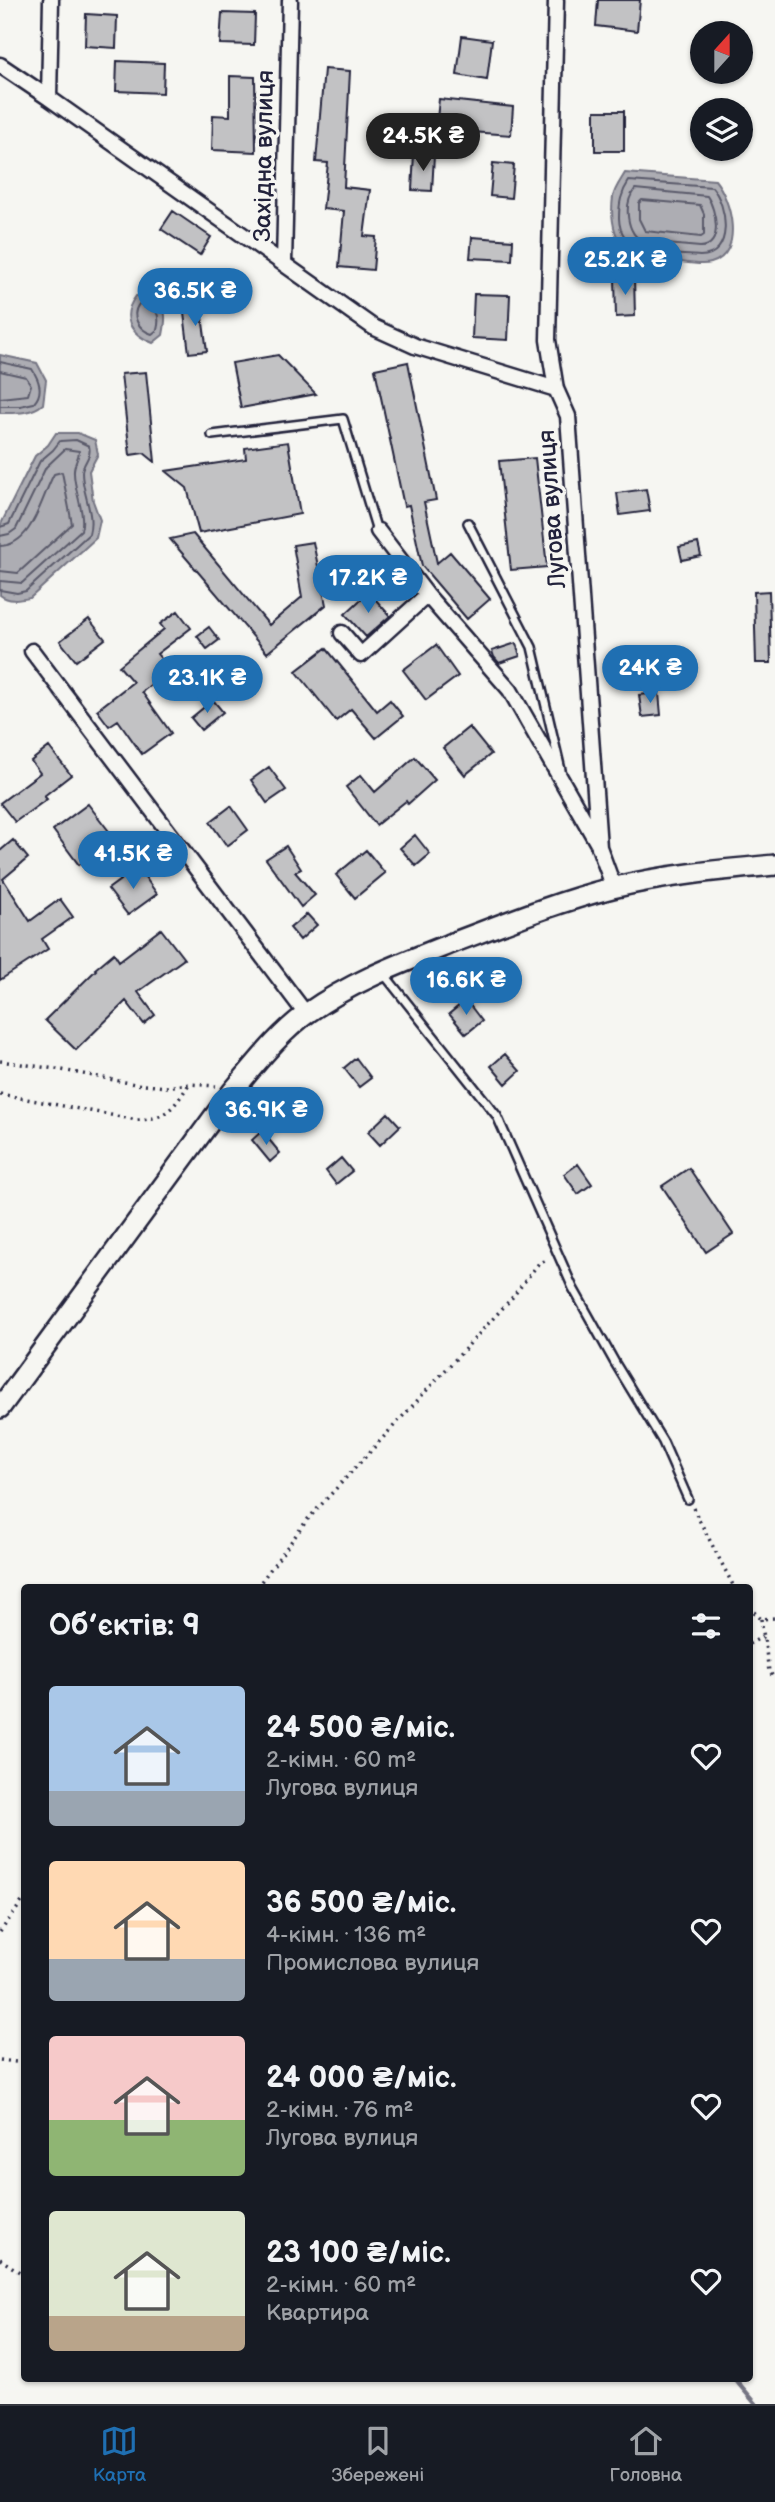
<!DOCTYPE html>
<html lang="uk">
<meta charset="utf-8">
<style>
body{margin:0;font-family:"Balsamiq Sans",sans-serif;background:#20242c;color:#f1f3f6;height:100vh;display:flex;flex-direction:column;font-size:26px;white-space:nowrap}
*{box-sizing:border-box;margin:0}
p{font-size:23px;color:#9ea1a6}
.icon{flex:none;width:38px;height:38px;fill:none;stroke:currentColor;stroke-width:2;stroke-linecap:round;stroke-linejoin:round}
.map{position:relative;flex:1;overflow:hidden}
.drawer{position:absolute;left:21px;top:1584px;width:732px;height:798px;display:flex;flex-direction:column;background:#171b24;border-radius:7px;box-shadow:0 2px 5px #0004}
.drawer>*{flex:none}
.needle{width:46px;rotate:21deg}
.tools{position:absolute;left:690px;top:21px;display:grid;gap:14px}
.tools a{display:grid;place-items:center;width:63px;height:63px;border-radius:50%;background:#171b24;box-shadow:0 2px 5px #0004;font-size:35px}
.price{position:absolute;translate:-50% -60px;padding:0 16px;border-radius:24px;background:#1f6fb2;color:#fff;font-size:23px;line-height:46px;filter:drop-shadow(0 2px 4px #0008)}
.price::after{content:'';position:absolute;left:50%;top:42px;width:21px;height:16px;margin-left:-10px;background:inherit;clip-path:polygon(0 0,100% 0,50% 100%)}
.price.current{background:#222;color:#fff}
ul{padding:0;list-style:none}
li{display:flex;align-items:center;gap:21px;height:175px;padding:0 28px}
li span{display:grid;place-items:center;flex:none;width:196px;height:140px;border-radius:7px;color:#555}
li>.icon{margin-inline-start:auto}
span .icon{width:84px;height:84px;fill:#fffc;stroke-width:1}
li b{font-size:30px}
h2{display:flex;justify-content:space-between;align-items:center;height:84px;padding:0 28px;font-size:30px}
.menu{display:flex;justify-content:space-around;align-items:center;height:98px;border-top:2px solid #363941;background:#171b24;font-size:19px;color:#9ea1a6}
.menu a{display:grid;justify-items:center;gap:4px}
.menu .current{color:#1f6fb2}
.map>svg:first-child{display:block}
.water{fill:#adadb3;stroke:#757583;stroke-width:2}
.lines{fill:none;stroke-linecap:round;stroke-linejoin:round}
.shore{stroke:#5a5a6b;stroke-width:2}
.stream{stroke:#757583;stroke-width:5}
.building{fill:#c2c2c4;stroke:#22223b;stroke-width:2}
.service-casing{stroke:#22223b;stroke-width:12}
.minor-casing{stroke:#22223b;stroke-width:19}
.tertiary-casing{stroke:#22223b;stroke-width:24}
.path{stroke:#22223b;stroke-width:3.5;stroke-dasharray:2 5;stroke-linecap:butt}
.service{stroke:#f6f6f2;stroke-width:7}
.minor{stroke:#f6f6f2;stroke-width:14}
.tertiary{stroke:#f6f6f2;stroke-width:19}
.labels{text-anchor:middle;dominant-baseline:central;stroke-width:7;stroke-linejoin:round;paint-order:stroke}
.street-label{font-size:24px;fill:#22223b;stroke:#f6f6f2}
</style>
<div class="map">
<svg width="775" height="2404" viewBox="0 0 775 2404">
<rect width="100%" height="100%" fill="#f6f6f2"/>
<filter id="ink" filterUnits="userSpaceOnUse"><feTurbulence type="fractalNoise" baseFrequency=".0143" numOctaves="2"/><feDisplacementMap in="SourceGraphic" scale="14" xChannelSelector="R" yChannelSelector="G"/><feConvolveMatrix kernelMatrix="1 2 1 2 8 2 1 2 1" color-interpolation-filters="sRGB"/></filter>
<g filter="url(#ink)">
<path class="water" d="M625 173 715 180C731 199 745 253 711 263 701 266 684 262 674 261 662 259 647 260 637 256 614 248 610 219 613 197 614 189 621 180 625 173Z
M151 295C167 308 167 315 163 335L153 343C130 334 120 317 136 296Z
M0 355 37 363 46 380 43 404C31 414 16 413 0 413Z
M56 433H78L95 440 98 454 89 471 93 501 100 520 96 538 30 598C19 600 9 602 0 595V526L35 456 48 445Z"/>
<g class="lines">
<path class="shore" d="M629 181 712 187C728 206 734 256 700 256 671 253 620 259 619 218 619 203 621 193 629 181Z
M635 189 707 196C716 209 724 247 700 247L644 242C626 234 623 204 635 189Z
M642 200 700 205 704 214V235L701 237 645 231 639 219V203Z
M149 303C159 310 160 319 157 330L152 334C139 330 130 316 139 304Z
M0 362 32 369C39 380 44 392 34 403L20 406H0
M0 371 26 377 31 385 28 395 0 398
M0 527 9 524 40 461 53 450 60 441 76 440 89 446C92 457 83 462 82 472 82 494 95 513 89 534L26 591 17 593 0 590
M0 536 9 534 16 529 46 467 65 449 79 451C79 458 73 465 74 473 74 490 86 514 81 530L22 583 0 581
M0 546C33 545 41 498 54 474L62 472 72 524 18 573 0 571"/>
<path class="stream" d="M734 2378 756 2404"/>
</g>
<path class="building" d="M598 0H640L637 31 596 26Z
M222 13 255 14 254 45 220 44Z
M86 14 117 16 116 48 85 46Z
M462 36 492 40 487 80 457 75Z
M117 61 164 63 163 93 116 91Z
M324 69 350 71 344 187 370 190 364 236 376 237 373 270 339 267 344 211 323 209 328 163 316 162Z
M230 76 255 77 256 152 212 150 213 115 230 116Z
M439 99 513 107 511 135 458 131 457 142 435 140Z
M595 111H624V151H595Z
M414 154 434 155 432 191 412 190Z
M493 163 514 165 511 198 490 196Z
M173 211 211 237 200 255 161 229Z
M472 237 513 240 512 260 470 258Z
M615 277H634L635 316 616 317Z
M474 294 510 295 508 340 472 338Z
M200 302 207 351 189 353 183 305Z
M278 355 316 394 241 408 232 363Z
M408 362 436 500 424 502 437 563 450 552 490 599 467 619 422 566 409 505 404 506 375 369Z
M146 372 155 462 144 453 130 455 121 374Z
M288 442 300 514 199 533 187 488 166 471 246 459 245 448Z
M535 458 547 567 511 570 499 461Z
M646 489 650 511 620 515 617 493Z
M193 534 269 625 302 597 293 545 313 542 326 605 267 653 170 539Z
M698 543 701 556 682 560 679 547Z
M769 591 771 663H756L754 592Z
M369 592 390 616 366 637 345 614Z
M178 611 191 628 157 654 170 669 142 692 171 733 142 754 118 720 109 726 97 710 133 682 119 666 164 629 160 624Z
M89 619 105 639 76 661 60 641Z
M209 627 219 640 207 649 197 636Z
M516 643 520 656 499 663 494 657 492 651Z
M436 645 458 676 426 700 403 670Z
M326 648 377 711 390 700 403 716 376 738 351 709 336 721 296 671Z
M659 693 661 715 642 717 639 695Z
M213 700 223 712 201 730 191 718Z
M469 727 491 754 465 775 443 748Z
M49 747 71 775 44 796 47 799 15 822 0 803 40 773 31 761Z
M415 757 435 780 408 804 406 801 376 825 346 787 361 775 375 792Z
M269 767 286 790 267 803 251 780Z
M88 804 115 839 79 865 53 830Z
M231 806 248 830 227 846 210 822Z
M415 835 430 854 416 866 400 848Z
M13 840 28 858 3 879 30 921 60 899 73 917 42 939 48 949 0 980V851Z
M286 846 301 869 295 872 315 895 301 907 266 859Z
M366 850 385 873 355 898 336 875Z
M138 867 157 894 128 915 108 889Z
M307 914 317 925 300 940 290 928Z
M161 929 184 959 138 992 155 1015 144 1024 126 1001 76 1050 45 1020 96 970 95 969 114 953 119 961Z
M466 1000 482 1021 466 1034 449 1014Z
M505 1054 520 1071 506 1084 491 1066Z
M356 1058 371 1078 359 1087 344 1068Z
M295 1097 309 1116 293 1128 279 1110Z
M388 1113 400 1126 380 1145 368 1132Z
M262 1131 280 1153 270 1162 252 1140Z
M341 1158 352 1171 336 1184 326 1171Z
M578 1164 592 1184 578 1194 564 1174Z
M689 1168 733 1234 706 1252 662 1186Z"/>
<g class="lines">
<defs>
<path id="service" d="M212 435 343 419 377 531
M468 523 532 647 561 770
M384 974 497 1116 573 1288 615 1363 663 1442 688 1499"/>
<path id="minor" d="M51 0 49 98 284 264
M290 0 284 264 373 327 415 346 556 389
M556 0 548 340 556 389 568 416 599 847 614 888
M0 65 49 98
M378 531 427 595 510 690 598 844
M342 633 361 655 427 595
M32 651 306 1014"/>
<path id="tertiary" d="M0 1408 232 1092C255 1065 279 1033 309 1012 353 981 402 963 452 943 505 923 557 902 612 888 665 875 721 870 775 865"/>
</defs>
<use href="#service" class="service-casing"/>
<use href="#minor" class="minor-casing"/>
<use href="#tertiary" class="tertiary-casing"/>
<path class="path" d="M0 1061 62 1070 135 1084 166 1087 189 1084 216 1086
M0 1094 137 1120C166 1119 174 1108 189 1084
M693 1508 734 1587
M257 1587 308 1519 511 1299 539 1263 548 1260
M749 1607 761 1619 775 1618
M761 1619 769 1671 775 1679
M749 1644 764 1636
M0 1932 24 1899
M0 2060 24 2063
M0 2259 24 2275"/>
<use href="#service" class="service"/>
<use href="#minor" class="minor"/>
<use href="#tertiary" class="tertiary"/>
</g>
</g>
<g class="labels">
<g class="street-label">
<text transform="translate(264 156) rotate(-89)">Західна вулиця</text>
<text transform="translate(552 509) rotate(-94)">Лугова вулиця</text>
</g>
</g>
</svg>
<div class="tools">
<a><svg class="needle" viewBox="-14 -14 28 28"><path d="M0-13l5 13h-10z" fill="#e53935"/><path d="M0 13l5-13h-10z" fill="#9ea1a6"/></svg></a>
<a><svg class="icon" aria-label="layers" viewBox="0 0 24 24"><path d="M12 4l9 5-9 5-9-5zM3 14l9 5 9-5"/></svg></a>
</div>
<b class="price current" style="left:423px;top:173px">24.5K ₴</b>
<b class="price" style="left:625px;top:297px">25.2K ₴</b>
<b class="price" style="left:195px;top:328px">36.5K ₴</b>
<b class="price" style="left:368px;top:615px">17.2K ₴</b>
<b class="price" style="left:650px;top:705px">24K ₴</b>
<b class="price" style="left:207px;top:715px">23.1K ₴</b>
<b class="price" style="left:133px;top:891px">41.5K ₴</b>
<b class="price" style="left:466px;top:1017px">16.6K ₴</b>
<b class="price" style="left:266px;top:1147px">36.9K ₴</b>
<section class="drawer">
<h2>Об’єктів: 9<svg class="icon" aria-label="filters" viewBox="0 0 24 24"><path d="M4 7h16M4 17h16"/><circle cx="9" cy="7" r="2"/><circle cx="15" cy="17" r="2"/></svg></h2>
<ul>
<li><span style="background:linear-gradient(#a9c7e8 75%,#9aa5b1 0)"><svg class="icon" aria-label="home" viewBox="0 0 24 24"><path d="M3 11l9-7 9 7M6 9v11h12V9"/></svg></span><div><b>24 500 ₴/міс.</b><p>2-кімн. · 60 m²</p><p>Лугова вулиця</p></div><svg class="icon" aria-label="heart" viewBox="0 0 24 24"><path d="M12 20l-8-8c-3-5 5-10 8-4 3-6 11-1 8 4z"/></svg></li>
<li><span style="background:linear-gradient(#ffd9b3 70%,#9aa5b1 0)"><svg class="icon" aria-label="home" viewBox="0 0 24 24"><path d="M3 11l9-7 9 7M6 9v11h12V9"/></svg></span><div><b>36 500 ₴/міс.</b><p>4-кімн. · 136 m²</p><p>Промислова вулиця</p></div><svg class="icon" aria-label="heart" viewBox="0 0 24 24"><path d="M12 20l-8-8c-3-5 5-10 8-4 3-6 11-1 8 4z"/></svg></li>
<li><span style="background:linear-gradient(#f6c9c9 60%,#8fb573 0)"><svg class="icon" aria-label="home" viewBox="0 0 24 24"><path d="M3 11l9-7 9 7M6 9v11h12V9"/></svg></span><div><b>24 000 ₴/міс.</b><p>2-кімн. · 76 m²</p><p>Лугова вулиця</p></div><svg class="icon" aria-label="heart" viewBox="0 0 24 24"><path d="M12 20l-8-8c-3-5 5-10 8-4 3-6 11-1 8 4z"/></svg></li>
<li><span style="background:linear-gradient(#dfe7d0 75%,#b9a48a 0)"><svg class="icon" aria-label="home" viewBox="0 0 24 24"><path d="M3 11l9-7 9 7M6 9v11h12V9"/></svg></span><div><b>23 100 ₴/міс.</b><p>2-кімн. · 60 m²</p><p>Квартира</p></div><svg class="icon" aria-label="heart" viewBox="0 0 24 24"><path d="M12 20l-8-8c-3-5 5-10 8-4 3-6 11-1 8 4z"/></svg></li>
</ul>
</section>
</div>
<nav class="menu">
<a class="current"><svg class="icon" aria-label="map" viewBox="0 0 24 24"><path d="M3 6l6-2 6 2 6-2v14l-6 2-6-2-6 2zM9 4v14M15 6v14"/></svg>Карта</a>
<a><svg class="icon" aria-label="saved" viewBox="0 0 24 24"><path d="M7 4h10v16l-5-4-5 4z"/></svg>Збережені</a>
<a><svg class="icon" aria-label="home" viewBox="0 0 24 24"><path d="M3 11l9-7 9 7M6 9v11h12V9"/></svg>Головна</a>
</nav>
